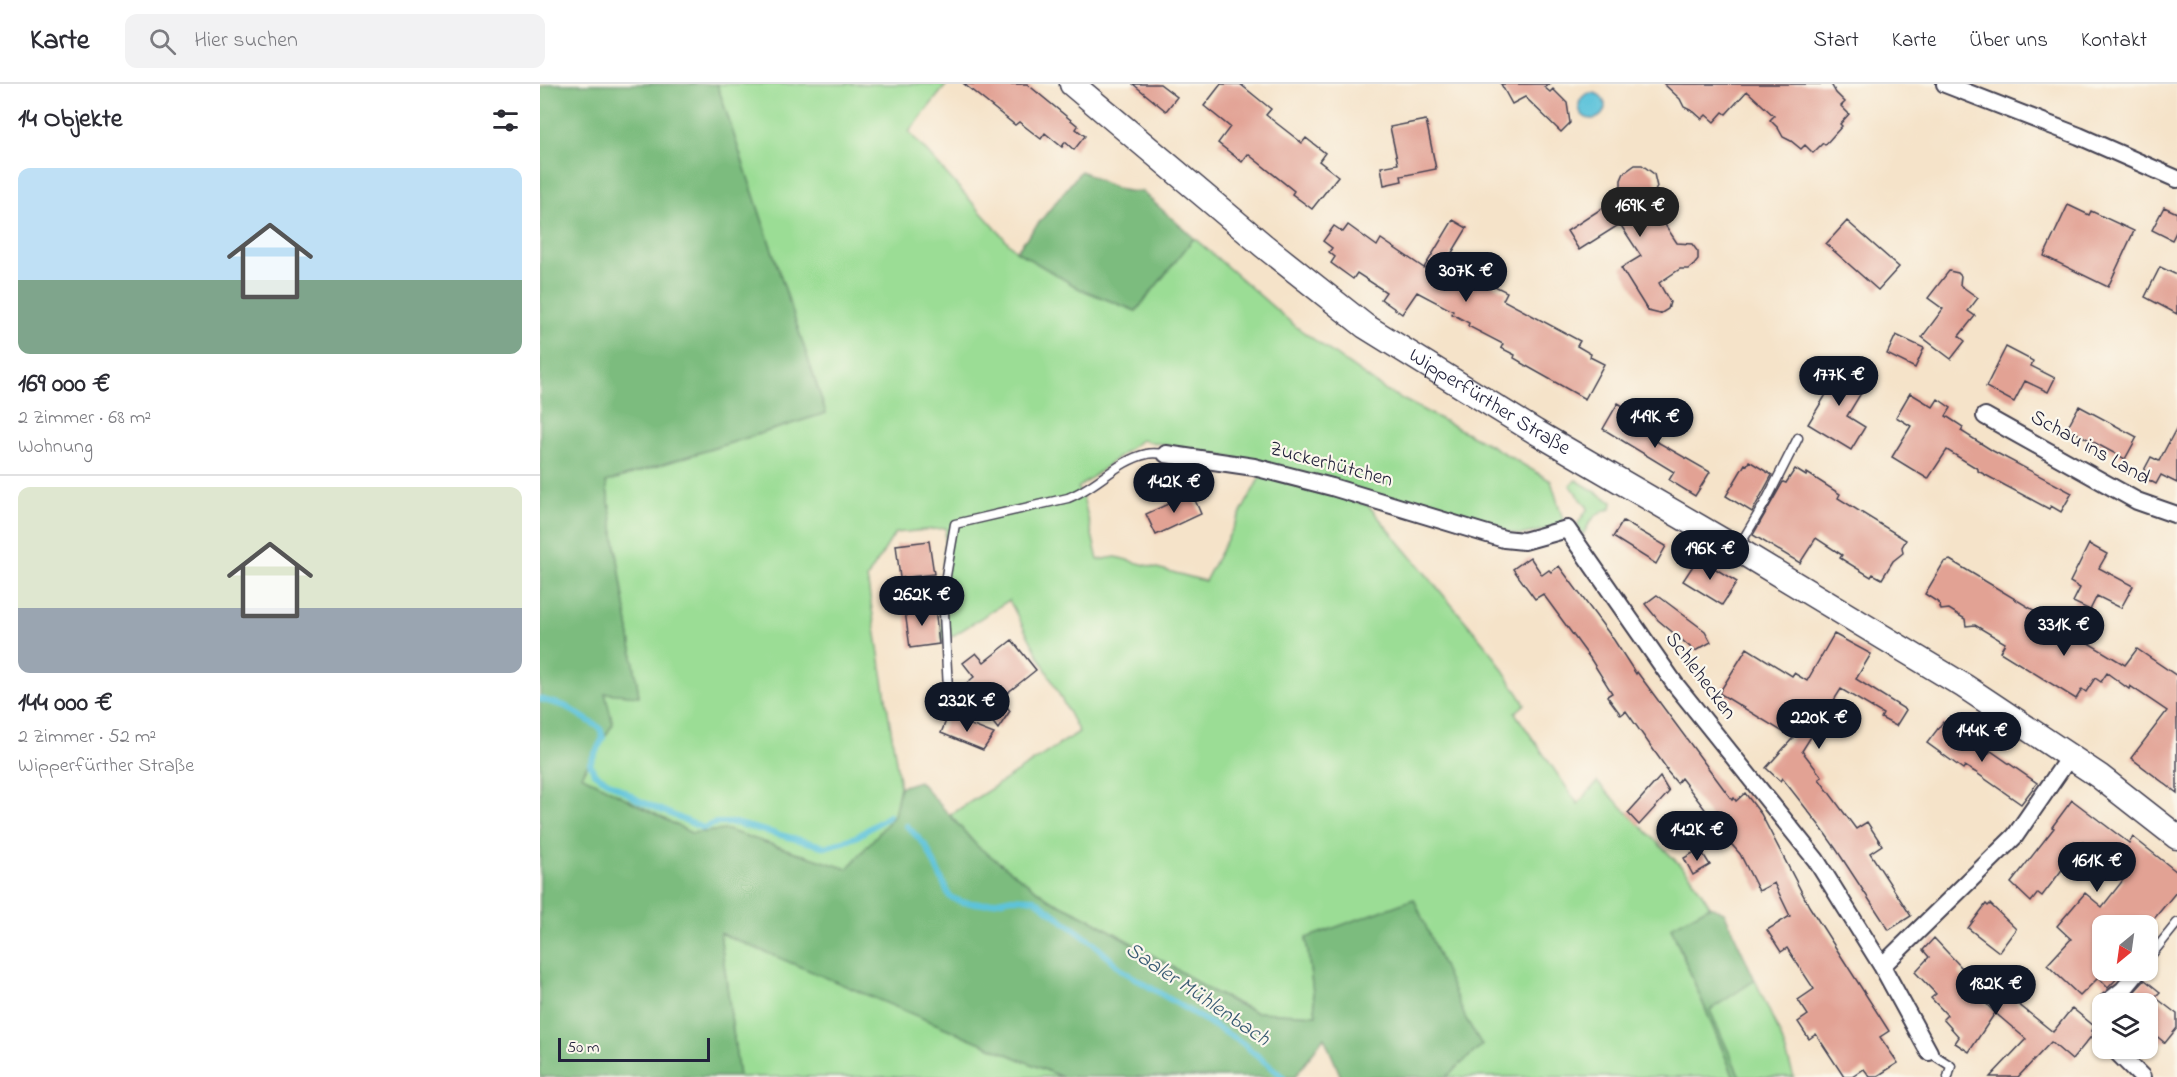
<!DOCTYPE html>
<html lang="de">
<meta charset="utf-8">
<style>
body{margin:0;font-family:"Indie Flower",sans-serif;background:#f2f2f3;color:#2b2b33;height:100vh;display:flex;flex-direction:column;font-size:22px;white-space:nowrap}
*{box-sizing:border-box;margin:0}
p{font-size:20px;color:#7c7c81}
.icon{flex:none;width:33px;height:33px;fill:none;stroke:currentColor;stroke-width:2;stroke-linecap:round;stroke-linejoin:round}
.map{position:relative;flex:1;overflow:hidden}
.details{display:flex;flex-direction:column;background:#fff;width:540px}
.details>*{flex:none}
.needle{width:39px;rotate:209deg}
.buttons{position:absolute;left:1552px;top:831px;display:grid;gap:12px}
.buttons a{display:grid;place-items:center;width:66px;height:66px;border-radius:12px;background:#fff;box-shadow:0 2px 4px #0004;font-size:30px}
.scale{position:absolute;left:18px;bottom:15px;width:152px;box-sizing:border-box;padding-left:6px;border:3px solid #22223b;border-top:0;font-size:16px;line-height:21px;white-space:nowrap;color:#22223b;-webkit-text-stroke:4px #fbf7ec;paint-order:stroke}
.price{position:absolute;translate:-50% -51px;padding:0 14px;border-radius:21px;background:#111827;color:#fff;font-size:20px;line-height:39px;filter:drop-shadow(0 2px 3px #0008)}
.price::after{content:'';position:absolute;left:50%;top:36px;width:18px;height:14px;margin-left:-9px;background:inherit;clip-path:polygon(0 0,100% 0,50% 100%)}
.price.on{background:#222;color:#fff}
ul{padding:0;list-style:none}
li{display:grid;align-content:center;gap:12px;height:318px;padding:0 18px}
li+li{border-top:2px solid #e1e1e2}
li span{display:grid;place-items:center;height:186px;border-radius:12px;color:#555}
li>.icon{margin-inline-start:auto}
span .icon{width:108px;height:108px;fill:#fffc;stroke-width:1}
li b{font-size:26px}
h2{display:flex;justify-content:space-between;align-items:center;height:72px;padding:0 18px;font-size:26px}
header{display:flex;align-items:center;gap:36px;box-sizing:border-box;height:84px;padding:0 30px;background:#fff;border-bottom:2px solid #e1e1e2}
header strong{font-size:28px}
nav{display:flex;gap:33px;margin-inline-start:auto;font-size:21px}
.search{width:420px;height:54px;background:#f2f2f3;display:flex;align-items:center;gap:15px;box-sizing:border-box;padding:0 21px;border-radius:12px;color:#7c7c81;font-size:22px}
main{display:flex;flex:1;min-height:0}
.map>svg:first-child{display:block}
.green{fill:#9bdd95;stroke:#5e8068;stroke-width:1.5}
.forest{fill:#7cbc7e;stroke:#4f6f5c;stroke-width:1.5}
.water{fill:#5dc3da;stroke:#40728a;stroke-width:1.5}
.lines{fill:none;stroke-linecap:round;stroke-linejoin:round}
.stream{stroke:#5dc3da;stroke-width:6}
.building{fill:#e2a294}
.lane-casing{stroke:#423f50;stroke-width:11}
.street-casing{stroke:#423f50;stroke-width:20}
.secondary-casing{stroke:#423f50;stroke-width:27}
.lane{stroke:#fff;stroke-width:8}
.street{stroke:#fff;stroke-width:16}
.secondary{stroke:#fff;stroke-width:24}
.labels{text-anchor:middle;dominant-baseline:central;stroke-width:4.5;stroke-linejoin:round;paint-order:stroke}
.street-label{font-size:21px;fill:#22223b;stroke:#fbf7ec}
.water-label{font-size:22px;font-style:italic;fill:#375a73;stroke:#fbf7ec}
</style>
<header>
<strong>Karte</strong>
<div class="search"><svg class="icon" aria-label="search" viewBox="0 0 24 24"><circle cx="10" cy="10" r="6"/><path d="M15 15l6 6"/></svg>Hier suchen</div>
<nav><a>Start</a><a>Karte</a><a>Über uns</a><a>Kontakt</a></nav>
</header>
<main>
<section class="details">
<h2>14 Objekte<svg class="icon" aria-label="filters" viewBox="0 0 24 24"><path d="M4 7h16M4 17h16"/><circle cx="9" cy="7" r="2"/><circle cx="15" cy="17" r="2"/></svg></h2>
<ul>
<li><span style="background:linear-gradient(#bfe0f5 60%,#7fa58c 0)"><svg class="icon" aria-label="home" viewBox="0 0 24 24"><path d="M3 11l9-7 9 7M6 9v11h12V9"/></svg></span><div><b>169 000 €</b><p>2 Zimmer · 68 m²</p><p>Wohnung</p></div></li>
<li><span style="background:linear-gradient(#dfe7d0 65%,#9aa5b1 0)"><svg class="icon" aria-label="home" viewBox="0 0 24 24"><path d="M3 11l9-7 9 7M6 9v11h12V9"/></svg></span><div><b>144 000 €</b><p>2 Zimmer · 52 m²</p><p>Wipperfürther Straße</p></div></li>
</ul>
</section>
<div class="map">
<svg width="1637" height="993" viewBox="0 0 1637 993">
<rect width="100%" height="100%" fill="#fbf7ec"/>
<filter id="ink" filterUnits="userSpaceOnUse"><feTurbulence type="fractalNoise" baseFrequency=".0167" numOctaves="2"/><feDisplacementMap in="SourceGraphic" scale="12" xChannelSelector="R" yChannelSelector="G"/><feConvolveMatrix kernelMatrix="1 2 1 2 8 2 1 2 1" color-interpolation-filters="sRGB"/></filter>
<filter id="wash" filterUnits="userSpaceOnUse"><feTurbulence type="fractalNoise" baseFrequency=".008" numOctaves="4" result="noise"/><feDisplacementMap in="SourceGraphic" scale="24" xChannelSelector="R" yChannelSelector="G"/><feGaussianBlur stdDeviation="1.35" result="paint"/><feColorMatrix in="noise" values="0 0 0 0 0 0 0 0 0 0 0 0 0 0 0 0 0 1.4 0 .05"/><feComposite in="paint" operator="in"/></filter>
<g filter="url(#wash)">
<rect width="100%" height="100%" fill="#f5e3c9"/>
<path class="green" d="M177 0H407L369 48 474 165 540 205 596 227 654 154 755 242 845 306 950 361 1011 397 1025 442 980 451 707 377 601 356 538 404 544 417 558 476 576 473 665 497 721 391 828 421 952 569 985 620 975 629 1038 720 1057 698 1151 792 1170 822 1131 844 1194 993H906L942 961 926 935 766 854 776 931 716 928 667 905 641 888 552 836 509 815 437 762 410 731 539 648 469 516 402 559 401 504 406 444 355 449 327 494 360 703 354 732 307 785 187 746 151 749 41 691 72 640 64 608 99 612 66 398 286 329Z
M1036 396 1072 418 1071 425C1056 427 1049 438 1043 451L1037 441 1048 424 1030 401Z
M180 849 522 993H199Z
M1215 896 1241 953 1254 993H1200L1169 926Z"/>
<path class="forest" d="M10 0H177L286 329 66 398 99 612 65 609 73 640 41 691 151 749 187 746 307 785 354 732 360 703 379 697 437 762 509 815 552 836 641 888 667 905 697 920 716 928 776 931 766 854 874 815 926 935 942 961 906 993H801L784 953 755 993H522L180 849 199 993H0V3Z
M541 87C561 97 579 110 601 107L654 154 596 227 540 205 476 167Z
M1170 822 1184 828 1215 896 1170 926 1200 993H1194L1131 843Z"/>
<path class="water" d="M1039 22a13 13 0 1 1 26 0a13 13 0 1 1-26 0Z"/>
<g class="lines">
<path class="stream" d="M0 615 25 622 60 644 63 654 50 679 54 689 100 717 163 744 176 739H195L286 763 316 753 349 732
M367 742 386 762 410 813 422 818 443 820 472 814 494 815 553 859 583 887 701 958 743 993"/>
</g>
<g id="blocks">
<path class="building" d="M424 0H487L538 42 536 45 545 52 534 66 525 58 522 63 505 49 501 55 479 38 475 41Z
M593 0H620L637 13 626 27Z
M681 0H700L731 25 726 31 762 59 766 54 785 69 779 77 798 92 772 125 752 110 754 107 708 70 702 78 678 59 690 43 664 22Z
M961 0H1011L1004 3 1010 8 1013 5 1027 19 1030 39 1021 48 985 13 972 20Z
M1124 0H1291L1296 9 1305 18 1301 22 1309 30 1300 40 1302 42 1285 61 1283 59 1273 69 1265 61 1261 65 1251 57 1243 53 1238 44 1230 36 1234 32 1207 7 1186 30 1183 28 1174 38 1166 31 1162 35 1154 28 1144 23 1140 15Z
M886 36 896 85 861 92 862 97 844 101 841 83 858 80 850 43Z
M1095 81H1102L1114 90 1117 103 1110 118 1137 159 1152 160 1158 168V176L1154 181 1149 185H1140L1119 199 1130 218 1128 225 1120 230 1108 227 1081 184 1101 172 1080 140 1039 166 1027 147 1081 112V96L1084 89Z
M1528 121 1549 131 1551 127 1594 147 1568 203 1504 172Z
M1624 123 1637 129V146L1632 156 1612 146Z
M913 136 927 144 910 172 935 185 932 191 967 208 963 216 1040 257 1037 262 1051 270 1050 273 1064 280 1045 315 981 279V278L974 274 975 271 961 264 963 260 928 242 929 239 912 230 913 227 877 208 862 230 841 215 846 208 817 189 813 195 791 179 795 173 789 168 792 164 783 157 794 142 803 148 808 141 837 162 841 155 884 184Z
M1307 137 1359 183 1338 206 1286 160Z
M1620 183 1637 191V230L1605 213Z
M1409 187 1418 189 1421 192 1420 201 1438 214 1428 227 1435 232 1419 252 1425 257 1411 275 1382 253 1403 225 1388 214Z
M1356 251 1384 264 1375 284 1347 270Z
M1466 263 1493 277 1491 282 1515 294 1508 308 1485 297 1474 318 1446 303Z
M1289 283 1297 287 1299 284 1312 292 1315 287 1329 296 1307 332 1325 343 1311 366 1268 340 1287 309 1277 303Z
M1370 309 1393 323 1398 315 1411 324 1406 332 1423 343 1421 347 1453 367 1532 409 1521 428 1511 422 1509 425 1438 387V385L1407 366 1388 395 1352 373 1371 342 1356 333Z
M1078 319 1114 341 1107 352 1170 388 1155 412 1129 396 1134 388 1063 345Z
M1539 322 1597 353 1585 375 1527 344Z
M1637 343V399L1621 391 1616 400 1601 392 1611 373 1619 377Z
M1209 377 1232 391 1212 428 1186 412 1205 380 1207 381Z
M1255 385 1266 392 1267 389 1300 410 1298 414 1366 456 1362 463 1363 469 1353 477 1342 495 1333 490 1331 493 1300 474 1302 471 1276 454 1260 479 1213 451 1243 398 1246 399Z
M652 409 661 430 616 451 606 430Z
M1083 437 1126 462 1116 480 1073 453Z
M389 457 394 490 360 494 356 461Z
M1549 460 1567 470 1559 484 1593 502 1581 524 1557 512 1550 526 1533 518 1540 504 1530 498Z
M990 473 1002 491 1009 486 1011 488 1019 482 1074 556 1096 590 1097 588 1192 716 1194 714 1196 717 1205 709 1221 730 1269 822 1349 947 1340 953 1358 979 1336 993H1330L1324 985 1312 993H1304L1276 950 1269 955 1258 938 1268 931 1258 916 1274 905 1247 864 1241 868 1227 846 1250 832 1234 799 1219 807 1200 770 1172 738 1174 737 1141 694 1137 699 1126 686 1127 685 1086 627 1081 631 1067 612 1072 609 1050 574 1003 510 995 515 973 485Z
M1158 474 1197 498 1182 521 1143 497Z
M1410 476 1585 581 1597 565 1637 592V709L1591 674 1627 627 1590 602 1589 605 1567 589 1561 598 1555 594 1546 608 1542 605 1536 615 1460 568 1465 559 1435 541 1426 542 1425 535 1409 525 1401 526 1399 519 1385 510 1404 478Z
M1117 511 1165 547 1171 558 1155 567 1118 536 1105 520Z
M395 523 399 560 370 564 365 527Z
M1294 550 1331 570 1316 595 1366 626 1356 642 1341 634 1343 630 1301 605 1262 667 1282 693 1279 695 1316 745 1327 738 1342 761 1330 769 1371 832 1349 846 1296 765 1279 741 1242 694 1240 697 1226 684 1253 654 1179 609 1207 564 1252 592 1254 589 1267 597Z
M472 556 496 586 461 614 470 627 458 645 424 601 434 593 423 579 436 569 444 578Z
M408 632 454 650 443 666 401 649Z
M1403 638 1448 670 1451 667 1497 699 1481 720 1435 688 1425 682 1423 685 1387 659Z
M1120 693 1129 708 1099 741 1088 729Z
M1532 716 1589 759 1593 753 1637 788V807L1608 842H1563V886H1585L1568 904 1558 894 1540 912 1507 881 1531 855 1517 842 1545 809 1562 823 1584 795 1569 784 1572 780 1543 758 1502 812 1498 809 1491 818 1471 799 1514 744 1512 743Z
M1160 765 1170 781 1153 791 1144 774Z
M1446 820 1448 822 1450 820 1476 845 1459 868 1428 844Z
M1394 854 1422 884 1418 889 1453 927 1468 912 1513 948 1532 924 1554 942 1552 947 1554 949 1532 976 1511 958 1478 993H1450L1486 955 1453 927 1455 929 1429 968 1415 959 1419 953 1403 935 1407 931 1391 914 1396 910 1375 888 1389 873 1383 866Z
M1605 896 1620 908 1615 913 1637 930V944L1625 959 1608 945V920L1584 919Z"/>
</g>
</g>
<g filter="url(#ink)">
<use href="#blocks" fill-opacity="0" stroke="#423f50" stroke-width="1.5"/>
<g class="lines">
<defs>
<path id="lane" d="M1198 464 1226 417 1258 354
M409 625 403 509 415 440 528 414C556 404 578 376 607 370 613 368 620 370 626 370
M1608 875 1637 839
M1389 968 1411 982 1408 993"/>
<path id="street" d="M1405 0 1539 52 1637 95
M1445 332 1597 417 1637 431
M626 370 714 383 792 403 964 455 984 457 1027 445 1135 600 1276 776 1342 882 1389 968
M1342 882 1475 752 1530 672
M1565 920 1583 906 1597 889
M1573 964 1602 993"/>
<g id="secondary">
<path id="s1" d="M532 0 724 162 825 242 996 348 1197 465 1424 602 1559 692 1637 753"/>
</g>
</defs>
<use href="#lane" class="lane-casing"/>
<use href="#street" class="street-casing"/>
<use href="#secondary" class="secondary-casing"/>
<use href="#lane" class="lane"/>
<use href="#street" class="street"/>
<use href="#secondary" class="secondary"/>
</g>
</g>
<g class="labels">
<g class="street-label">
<text stroke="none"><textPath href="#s1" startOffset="526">Wipperfürther Straße</textPath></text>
<text transform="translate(1550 364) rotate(29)">Schau ins Land</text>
<text transform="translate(791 381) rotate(15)">Zuckerhütchen</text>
<text transform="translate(1160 592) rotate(53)">Schlehecken</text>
</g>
<g class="water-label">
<text transform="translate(657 911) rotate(34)">Saaler Mühlenbach</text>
</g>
</g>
</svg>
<div class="buttons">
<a><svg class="needle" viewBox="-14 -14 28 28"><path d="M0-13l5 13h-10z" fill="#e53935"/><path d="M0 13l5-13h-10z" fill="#7c7c81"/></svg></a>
<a><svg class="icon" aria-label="layers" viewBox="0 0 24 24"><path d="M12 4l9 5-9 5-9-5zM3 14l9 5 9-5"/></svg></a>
</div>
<div class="scale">50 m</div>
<b class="price on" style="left:1100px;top:154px">169K €</b>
<b class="price" style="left:926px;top:219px">307K €</b>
<b class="price" style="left:1299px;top:323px">177K €</b>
<b class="price" style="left:1115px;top:365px">149K €</b>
<b class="price" style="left:634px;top:430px">142K €</b>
<b class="price" style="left:1170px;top:497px">196K €</b>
<b class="price" style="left:382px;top:543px">262K €</b>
<b class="price" style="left:1524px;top:573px">331K €</b>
<b class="price" style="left:427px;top:649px">232K €</b>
<b class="price" style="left:1279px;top:666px">220K €</b>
<b class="price" style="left:1442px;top:679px">144K €</b>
<b class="price" style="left:1157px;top:778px">142K €</b>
<b class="price" style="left:1557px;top:809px">161K €</b>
<b class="price" style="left:1456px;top:932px">182K €</b>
</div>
</main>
